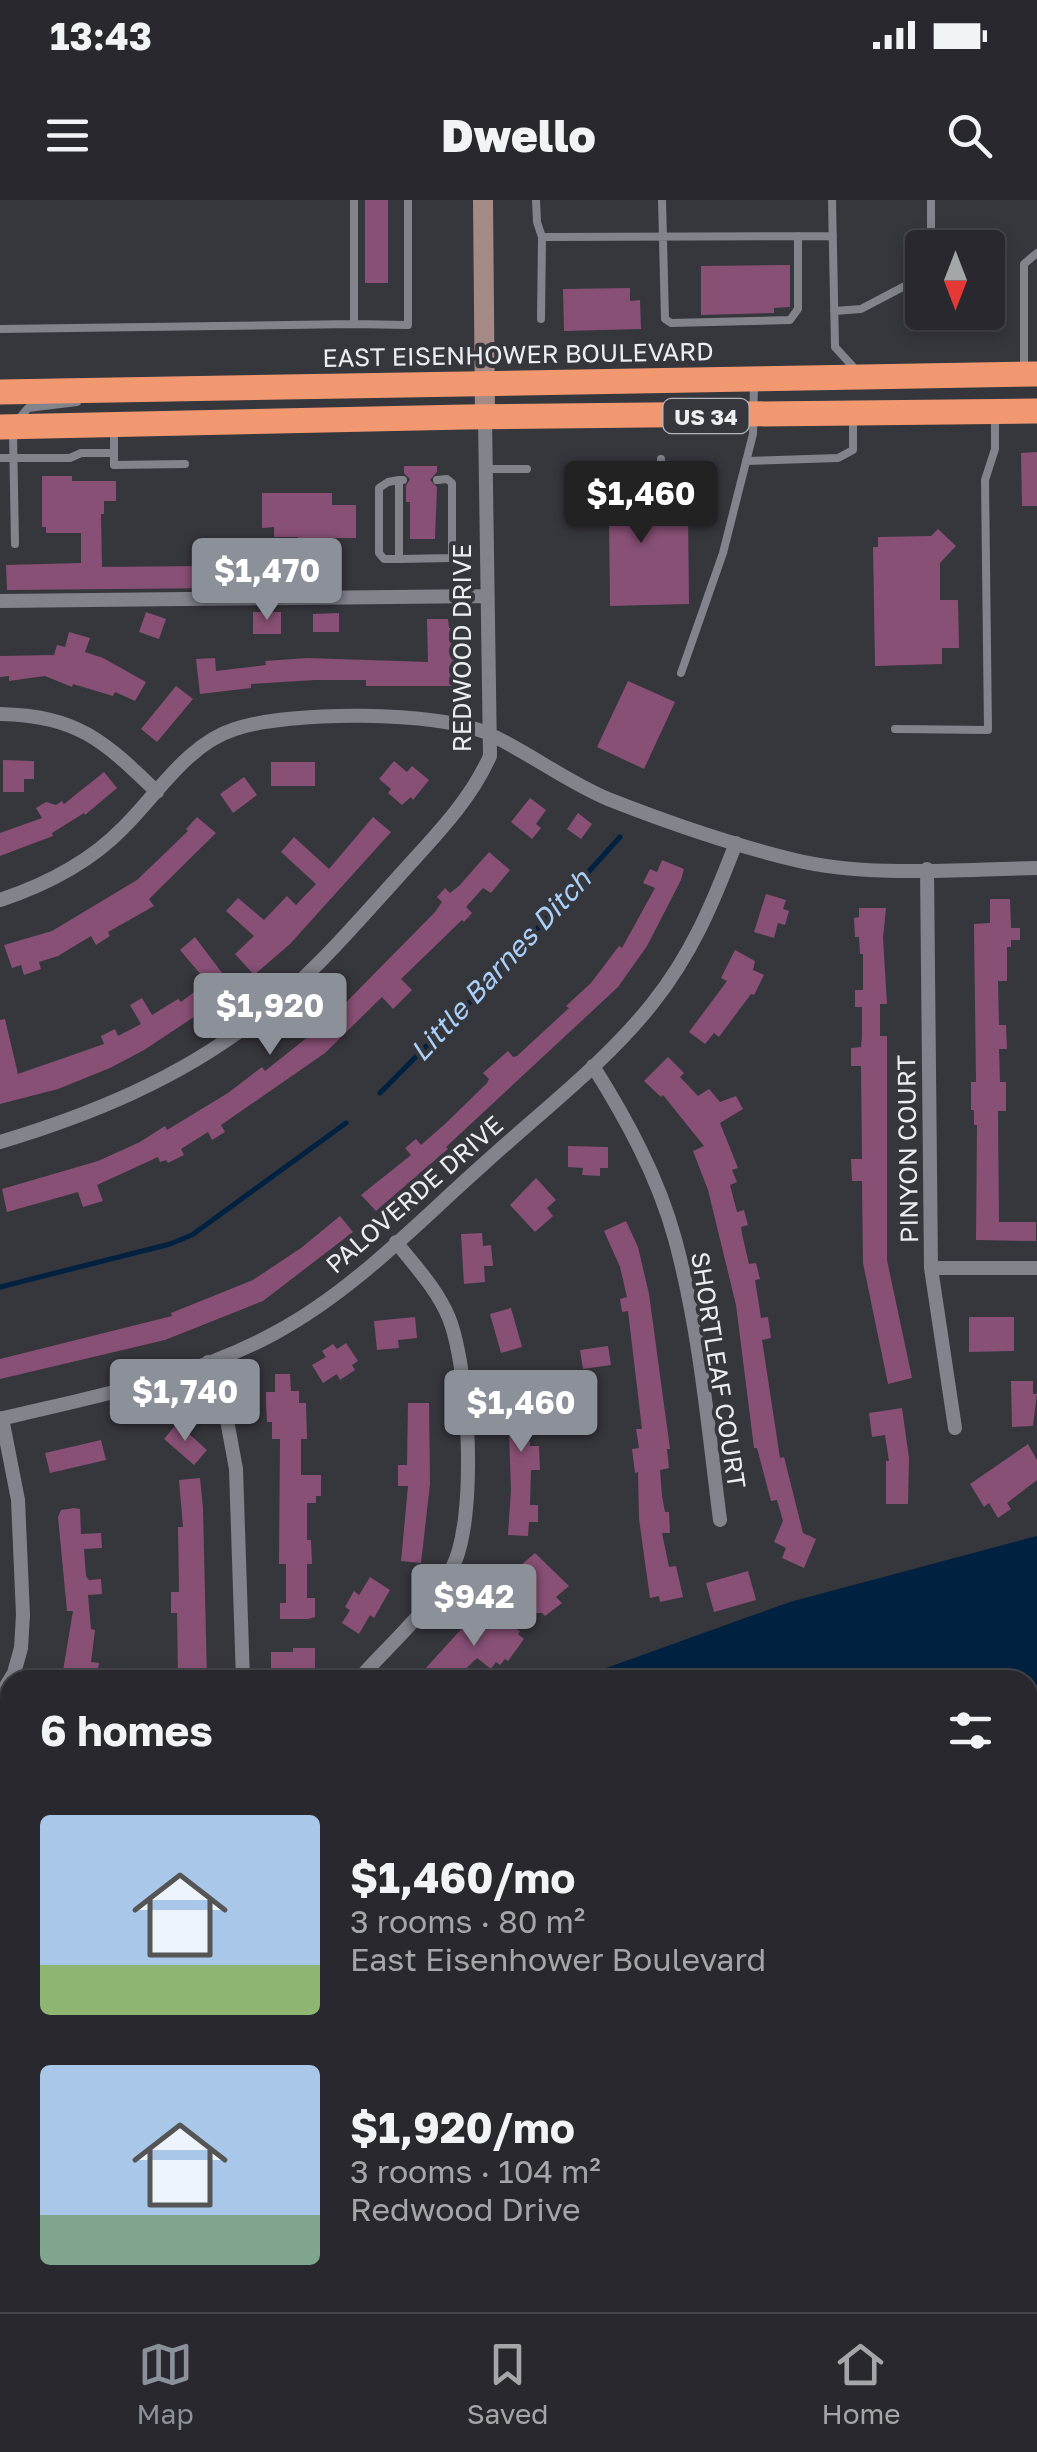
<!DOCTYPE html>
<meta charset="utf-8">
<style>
body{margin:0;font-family:"Golos Text",sans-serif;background:#303036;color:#f1f3f6;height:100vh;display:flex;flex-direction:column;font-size:38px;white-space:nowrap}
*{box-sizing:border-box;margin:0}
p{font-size:32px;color:#a5a6aa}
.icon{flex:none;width:55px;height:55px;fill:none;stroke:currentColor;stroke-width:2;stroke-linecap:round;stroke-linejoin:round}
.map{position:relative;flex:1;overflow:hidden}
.drawer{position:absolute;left:0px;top:1470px;width:1038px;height:642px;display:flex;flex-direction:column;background:#28282e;border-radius:30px 30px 0 0;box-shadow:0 5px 15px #0003,0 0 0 2px #44444a}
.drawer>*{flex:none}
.needle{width:65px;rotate:180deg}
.fabs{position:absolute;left:905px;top:30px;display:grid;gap:20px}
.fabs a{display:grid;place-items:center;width:100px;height:100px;border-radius:10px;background:#28282e;box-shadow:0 5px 15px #0003,0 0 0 2px #44444a;font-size:50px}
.price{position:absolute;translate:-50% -85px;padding:0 22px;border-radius:10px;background:#8c9099;color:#fff;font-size:32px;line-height:65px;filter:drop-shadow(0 2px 5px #0008)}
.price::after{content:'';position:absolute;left:50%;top:60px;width:30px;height:22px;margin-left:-15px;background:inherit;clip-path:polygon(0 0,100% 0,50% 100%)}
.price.active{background:#222;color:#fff}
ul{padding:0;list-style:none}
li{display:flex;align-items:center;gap:30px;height:250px;padding:0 40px}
li span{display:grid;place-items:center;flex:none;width:280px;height:200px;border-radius:10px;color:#555}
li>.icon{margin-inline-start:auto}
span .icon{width:120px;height:120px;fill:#fffc;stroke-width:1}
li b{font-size:42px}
h2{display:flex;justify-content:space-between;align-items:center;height:120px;padding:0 40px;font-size:42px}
.status{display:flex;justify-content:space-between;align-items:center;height:70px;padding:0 50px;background:#28282e;direction:ltr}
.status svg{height:28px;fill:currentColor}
header{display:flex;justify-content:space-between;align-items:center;height:130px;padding:0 40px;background:#28282e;font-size:45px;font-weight:800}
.dock{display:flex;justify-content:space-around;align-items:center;height:140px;border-top:2px solid #44444a;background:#28282e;font-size:28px;color:#a5a6aa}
.dock a{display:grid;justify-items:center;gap:5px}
.dock .active{color:#8c9099}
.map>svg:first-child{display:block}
.water{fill:#002140}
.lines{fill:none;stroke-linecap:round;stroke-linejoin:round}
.stream{stroke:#002140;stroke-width:5}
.building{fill:#885075}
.lane{stroke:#83838c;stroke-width:8}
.street{stroke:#83838c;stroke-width:14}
.secondary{stroke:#a48984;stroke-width:20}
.highway{stroke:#f29870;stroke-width:25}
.labels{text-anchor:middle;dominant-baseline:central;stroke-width:8;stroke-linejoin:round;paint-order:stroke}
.shield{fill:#36363d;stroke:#b5b6bb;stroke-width:2.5}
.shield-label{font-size:22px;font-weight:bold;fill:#ecedf1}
.street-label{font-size:25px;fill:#ecedf1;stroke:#36363d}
.water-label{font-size:28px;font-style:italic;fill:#aad0fa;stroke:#36363d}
</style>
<div class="status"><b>13:43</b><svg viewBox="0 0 49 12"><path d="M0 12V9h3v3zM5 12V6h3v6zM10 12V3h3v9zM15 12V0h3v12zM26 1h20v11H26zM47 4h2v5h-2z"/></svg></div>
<header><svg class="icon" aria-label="menu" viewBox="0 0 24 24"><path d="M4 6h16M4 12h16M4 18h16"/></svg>Dwello<svg class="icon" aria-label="search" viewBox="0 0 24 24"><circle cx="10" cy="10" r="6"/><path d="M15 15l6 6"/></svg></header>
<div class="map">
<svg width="1037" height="2112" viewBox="0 0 1037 2112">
<rect width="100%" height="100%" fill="#36363d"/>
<path class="water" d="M1037 1336V2112H491L478 2103 1028 2102V1480H573L790 1402Z"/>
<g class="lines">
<path class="stream" d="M380 893 481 791 620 637
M0 1087 170 1044 192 1035 346 923"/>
</g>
<path class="building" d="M365 0H388V83H365Z
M790 65V107L774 108V113L701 115V66Z
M630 88V101L640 100 641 129 564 131 563 89Z
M1037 252V306H1022L1021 253Z
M404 266H437V272L430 280 437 287 435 339H410V302H406V286L410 279 404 273Z
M42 276H72V281H116V301H104V314H101L102 367 200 366 199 343H221V388L7 390 6 365 81 363V333H46V327H42Z
M643 280V313L688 312 689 404 610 406 609 322H586L585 281Z
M262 293H332V305H356V338H322V353H298V337H274V327L262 328Z
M938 329 956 346 940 363V400H958L959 448H942V464L875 466 873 347H878V337L931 336Z
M146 412 166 419 159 439 139 432Z
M253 412H281V434H253Z
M339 413V432H313V414Z
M427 419H448L449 428H454V486H366V480H315L251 484V488L200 494 196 459 215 458 216 471 266 465 265 461 307 458 428 462Z
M69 432 90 438 85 452 103 458 146 482 135 501 115 492 113 496 73 484 72 487 45 476 9 481V476L0 477V456L54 455 57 445 65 447Z
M628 481 675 502 644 569 597 547Z
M176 486 193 499 157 542 141 529Z
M3 560 34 561V579H24V592H3Z
M394 561 407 572 412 566 429 580 413 600 411 597 402 605 388 593 391 589 379 579Z
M271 562H315V586H271Z
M104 572 117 588 85 615 84 613 52 633 53 636 0 656V633L42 618 36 608 46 602 56 605 62 601 64 604Z
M244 577 257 595 233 613 220 594Z
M530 598 546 610 536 624 541 628 532 639 511 622Z
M578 613 592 624 581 639 567 629Z
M197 617 216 633 149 699 154 706 108 732 110 736 96 745 91 736 58 756 39 762 41 769 24 775 21 765 12 768 4 745 52 731 137 680 188 631 186 629Z
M373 617 391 632 290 744 254 775 235 754 254 736 226 711 238 698 264 720 287 696 296 705 316 684 281 652 294 637 329 669Z
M489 652 510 670 491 693 483 688 466 707 472 713 464 722 462 720 401 779 412 790 393 809 382 797 325 853 221 925 225 932 212 940 208 932 181 949 184 955 168 963 166 960 160 962 158 957 97 985 103 1001 83 1007 78 992 7 1012 2 989 98 961 140 942 165 926 167 930 228 893 262 867 265 871 309 836 311 838 435 712 442 702 437 697 445 688 450 693 459 686Z
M662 660 684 669 681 680 647 746 618 787 446 947 448 949 376 1011 361 995 411 955 405 948 416 939 421 945 445 924 487 883 489 879 483 873 508 851 513 857 517 856 569 808 566 806 591 783 619 746 622 748 655 688 643 683 650 669 657 672Z
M766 694 786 700 783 709 789 711 785 725 778 723 774 738 754 732Z
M990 699H1010L1011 728H1020V740H1011V747H1007V781H998L999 825H1006L1007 849H999L1000 882H1006V911H998L999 1022H1036V1041L976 1040 977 925H974V910H971V882H976L974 724 990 723Z
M859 708H886L883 738 887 804H880V836H887V1060L912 1178 888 1184 863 1063 862 981H852L851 959H862L861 866H851V848L861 847 862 836V807H855V790H863V754H860L859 737H855L854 718 859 717Z
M195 737 235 790 205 814 203 811 144 850 110 868 58 889 0 904V820L5 819 18 874 104 844 101 836 115 829 118 836 141 824 130 805 142 798 152 815 178 799 181 802 207 782 180 750Z
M735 750 755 761 753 770 764 775 754 795 751 794 719 837 714 833 705 844 689 832 727 781 721 778Z
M668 857 684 873 680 877 698 896 709 889 720 902 736 896 743 909 720 923 738 968 732 970 737 982 730 985 737 1012 744 1010 748 1025 741 1027 742 1034 749 1064 756 1063 760 1079 755 1080 761 1118 768 1117 771 1138 762 1140 780 1258 784 1257 803 1333 816 1339 804 1368 782 1358 786 1348 774 1342 783 1321 777 1300 771 1301 757 1248H754L736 1105 708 990 693 951 704 946 663 895 661 897 644 881Z
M568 946 608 947V968H600V976L582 975 583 968 568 967Z
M536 978 556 1000 547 1008 553 1016 535 1032 510 1005Z
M340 1016 353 1032 263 1101 165 1140 0 1179V1159L172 1116 171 1113 253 1080 301 1048Z
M626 1021 638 1047 649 1094 670 1249H667L669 1268 660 1270 662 1296 665 1312H669L670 1333H662L669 1367 676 1366 683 1397 660 1402 659 1396 650 1398 639 1319 638 1272 635 1273 632 1249 639 1248 636 1229H642L628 1111 622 1112 620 1099 627 1097 620 1067 604 1031Z
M482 1033 483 1046 491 1045 493 1066H484L485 1082 464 1084 461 1034Z
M511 1108 522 1147 501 1153 490 1114Z
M415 1117 417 1138 398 1140 399 1148 377 1150 374 1121Z
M969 1117H1014V1151L969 1152Z
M346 1143 358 1161 352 1165 355 1170 340 1180 337 1174 323 1183 312 1165 326 1157 322 1151 333 1144 337 1149Z
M608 1146 611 1165 583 1169 580 1150Z
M275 1174H290L291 1191H299V1203H306L307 1239H301V1275H321V1296H316V1303H307V1340H311L312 1364H307V1398H315V1417L308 1419H280V1403H286V1364H279L280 1239H272V1222H267L266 1204V1192H275Z
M528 1174 529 1190H536V1204H529V1232L530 1246H539L540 1270H531L530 1305H538V1322H529L528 1336 508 1335 511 1290 507 1175Z
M1011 1181H1033V1194H1037L1033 1226 1012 1227Z
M408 1203H429L430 1284 421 1363 401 1361 408 1286H398V1265H407Z
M902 1208 909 1258 908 1304H886V1261H889L885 1235 872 1237 869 1213Z
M177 1223 207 1250 194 1265 164 1239Z
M101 1240 106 1260 50 1273 45 1253Z
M1028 1244 1037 1260V1280L1007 1303 1011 1309 998 1318 989 1303 984 1307 970 1284Z
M200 1278 203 1308 207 1480H178L177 1413H171V1392H179L178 1327H183L179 1280Z
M74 1308 80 1309 81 1334 101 1333 102 1348 84 1349 86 1376 89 1380 101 1379 102 1394 88 1395 91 1429 95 1430 91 1462 99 1463 96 1480 62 1477 73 1411H67L58 1317 61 1310Z
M535 1353 569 1386 556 1397 562 1403 545 1416 542 1413H528L536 1406 524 1392 533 1385 529 1381 532 1379 521 1365Z
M748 1371 756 1400 714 1412 706 1383Z
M370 1377 390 1390 374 1418 370 1415 359 1434 342 1423 350 1410 345 1407 354 1391 359 1395Z
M474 1415 492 1428 499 1419 520 1431 518 1434 524 1439 508 1461 505 1459 500 1465 496 1462 491 1469 477 1458 454 1480H415Z
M293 1448H315V1480H295V1472H271V1452H293Z"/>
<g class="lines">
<path class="lane" d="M354 0V124L408 125V0
M536 0 537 22 542 37
M662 0 665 119 671 123 790 120 798 109V36
M832 0 835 147 855 169
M931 0V48
M834 111 861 109 922 77
M541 119 542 37 833 36
M0 129 354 124
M1024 170V64L1037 53
M17 221 28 208 77 202
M114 230V265L185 264
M13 233 15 344
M0 258H70L81 253H114
M661 259V306
M746 261 838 258 853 250V219
M485 269H527
M403 280H399V359L452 358V283L447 279 437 280
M399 359H384L379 353V288L388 282 399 280
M681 473 723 353 753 234 754 183
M895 529 988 530 985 280 995 249V218"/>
<path class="street" d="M0 401 486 396
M0 514C78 516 103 540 157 592
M927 669 931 1068 955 1228
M0 700C45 685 89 663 123 628 157 595 187 544 235 529 289 511 438 510 489 534 530 553 567 582 608 599 669 623 733 645 795 660 868 678 962 669 1037 668
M593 866C627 920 658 977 675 1039 700 1131 708 1227 720 1320
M0 942C90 915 178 879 253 821 308 780 353 727 399 676 433 638 469 603 490 556L485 217
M931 1068H1037
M208 1162 224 1204 236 1269 243 1480
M0 1219C92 1197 191 1179 275 1133 355 1090 419 1021 487 961 542 911 605 863 652 804 692 754 713 703 736 643
M358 1480C388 1446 432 1408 452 1368 478 1319 469 1169 449 1118 437 1089 415 1066 396 1042
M0 1496 14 1473 21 1448 23 1415 18 1300 2 1218
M0 1761 10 1760"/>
<path class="secondary" d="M483 0 485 217"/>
<path class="highway" d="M0 192 1037 174
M0 227 465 217 1037 211"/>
</g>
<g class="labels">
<rect class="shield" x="663.5" y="199" width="85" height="34" rx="8"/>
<g class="shield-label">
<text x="706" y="216">US 34</text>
</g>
<g class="street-label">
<text transform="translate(518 154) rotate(-1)">EAST EISENHOWER BOULEVARD</text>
<text transform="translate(461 448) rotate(-90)">REDWOOD DRIVE</text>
<text transform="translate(907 949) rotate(-91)">PINYON COURT</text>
<text transform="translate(414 994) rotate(-41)">PALOVERDE DRIVE</text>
<text transform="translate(719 1170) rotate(81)">SHORTLEAF COURT</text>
</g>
<g class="water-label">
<text transform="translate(500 765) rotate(-47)">Little Barnes Ditch</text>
</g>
</g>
</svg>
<div class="fabs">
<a><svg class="needle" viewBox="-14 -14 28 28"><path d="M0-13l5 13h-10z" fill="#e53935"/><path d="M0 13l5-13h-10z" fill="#a5a6aa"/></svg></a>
</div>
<b class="price active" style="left:641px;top:346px">$1,460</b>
<b class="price" style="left:267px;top:423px">$1,470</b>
<b class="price" style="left:270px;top:858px">$1,920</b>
<b class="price" style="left:185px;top:1244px">$1,740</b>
<b class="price" style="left:521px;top:1255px">$1,460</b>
<b class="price" style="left:474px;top:1449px">$942</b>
<section class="drawer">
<h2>6 homes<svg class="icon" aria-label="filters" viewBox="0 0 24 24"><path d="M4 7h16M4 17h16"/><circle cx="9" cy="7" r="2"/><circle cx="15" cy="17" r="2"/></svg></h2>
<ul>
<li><span style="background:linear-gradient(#a9c7e8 75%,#8fb573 0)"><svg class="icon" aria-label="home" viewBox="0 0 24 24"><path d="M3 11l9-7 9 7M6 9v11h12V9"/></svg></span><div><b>$1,460/mo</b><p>3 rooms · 80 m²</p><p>East Eisenhower Boulevard</p></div></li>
<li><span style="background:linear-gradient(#a9c7e8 75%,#7fa58c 0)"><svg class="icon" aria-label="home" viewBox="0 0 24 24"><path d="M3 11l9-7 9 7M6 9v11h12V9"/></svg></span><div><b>$1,920/mo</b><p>3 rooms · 104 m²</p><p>Redwood Drive</p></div></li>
</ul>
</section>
</div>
<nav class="dock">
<a class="active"><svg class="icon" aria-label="map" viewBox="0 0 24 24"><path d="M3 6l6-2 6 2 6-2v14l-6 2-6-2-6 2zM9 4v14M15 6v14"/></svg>Map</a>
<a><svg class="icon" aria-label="saved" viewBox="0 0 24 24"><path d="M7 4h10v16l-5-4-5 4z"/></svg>Saved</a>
<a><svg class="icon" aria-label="home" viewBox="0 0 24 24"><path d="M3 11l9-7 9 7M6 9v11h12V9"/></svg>Home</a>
</nav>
